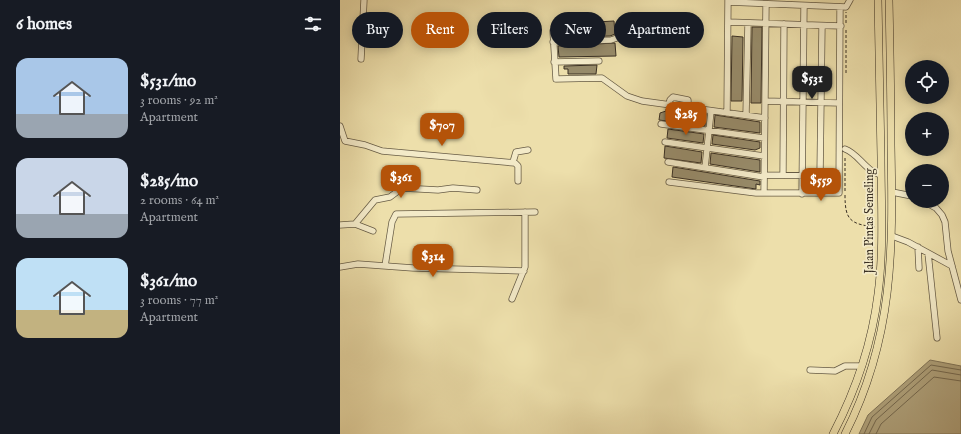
<!DOCTYPE html>
<meta charset="utf-8">
<style>
body{margin:0;font-family:"IM FELL English",serif;background:#242831;color:#f1f3f6;height:100vh;display:flex;flex-direction:column;font-size:15px;white-space:nowrap}
*{box-sizing:border-box;margin:0}
p{font-size:13px;color:#9ea1a6}
.icon{flex:none;width:22px;height:22px;fill:none;stroke:currentColor;stroke-width:2;stroke-linecap:round;stroke-linejoin:round}
.map{position:relative;flex:1;overflow:hidden}
.panel{display:flex;flex-direction:column;background:#171b24;width:340px}
.panel>*{flex:none}
.hud{position:absolute;left:12px;top:12px;width:380px;height:36px;display:flex;gap:8px}
.fabs{position:absolute;left:565px;top:60px;display:grid;gap:8px}
.fabs a{display:grid;place-items:center;width:44px;height:44px;border-radius:50%;background:#171b24;box-shadow:0 2px 10px #0003;font-size:20px}
.price{position:absolute;translate:-50% -34px;padding:0 9px;border-radius:8px;background:#b45309;color:#fff;font-size:13px;line-height:26px;filter:drop-shadow(0 1px 2px #0008)}
.price::after{content:'';position:absolute;left:50%;top:24px;width:12px;height:9px;margin-left:-6px;background:inherit;clip-path:polygon(0 0,100% 0,50% 100%)}
.price.active{background:#222;color:#fff}
ul{padding:0;list-style:none}
li{display:flex;align-items:center;gap:12px;height:100px;padding:0 16px}
li span{display:grid;place-items:center;flex:none;width:112px;height:80px;border-radius:12px;color:#555}
li>.icon{margin-inline-start:auto}
span .icon{width:48px;height:48px;fill:#fffc;stroke-width:1}
li b{font-size:17px}
h2{display:flex;justify-content:space-between;align-items:center;height:48px;padding:0 16px;font-size:17px}
.chip{padding:0 14px;border-radius:18px;background:#171b24;box-shadow:0 2px 10px #0003;font-size:14px;line-height:36px}
.chip.active{background:#b45309;color:#fff}
main{display:flex;flex:1;min-height:0}
.map>svg:first-child{display:block}
.water{fill:#b0a37d;stroke:#807559}
.lines{fill:none;stroke-linecap:round;stroke-linejoin:round}
.shore{stroke:#746950;stroke-width:1}
.building{fill:#978b6a;stroke:#392f23}
.minor-casing{stroke:#665b45;stroke-width:7}
.major-casing{stroke:#392f23;stroke-width:8}
.path{stroke:#392f23;stroke-width:1;stroke-dasharray:3 2;stroke-linecap:butt}
.minor{stroke:#f3eac8;stroke-width:5.5}
.major{stroke:#eddfab;stroke-width:7}
.labels{text-anchor:middle;dominant-baseline:central;stroke-width:3.5;stroke-linejoin:round;paint-order:stroke}
.street-label{font-size:12px;fill:#392f23;stroke:#f3eac8}
</style>
<main>
<section class="panel">
<h2>6 homes<svg class="icon" aria-label="filters" viewBox="0 0 24 24"><path d="M4 7h16M4 17h16"/><circle cx="9" cy="7" r="2"/><circle cx="15" cy="17" r="2"/></svg></h2>
<ul>
<li><span style="background:linear-gradient(#a9c7e8 70%,#9aa5b1 0)"><svg class="icon" aria-label="home" viewBox="0 0 24 24"><path d="M3 11l9-7 9 7M6 9v11h12V9"/></svg></span><div><b>$531/mo</b><p>3 rooms · 92 m²</p><p>Apartment</p></div></li>
<li><span style="background:linear-gradient(#c9d6e8 70%,#9aa5b1 0)"><svg class="icon" aria-label="home" viewBox="0 0 24 24"><path d="M3 11l9-7 9 7M6 9v11h12V9"/></svg></span><div><b>$285/mo</b><p>2 rooms · 64 m²</p><p>Apartment</p></div></li>
<li><span style="background:linear-gradient(#bfe0f5 65%,#c2b280 0)"><svg class="icon" aria-label="home" viewBox="0 0 24 24"><path d="M3 11l9-7 9 7M6 9v11h12V9"/></svg></span><div><b>$361/mo</b><p>3 rooms · 77 m²</p><p>Apartment</p></div></li>
</ul>
</section>
<div class="map">
<svg width="621" height="434" viewBox="0 0 621 434">
<rect width="100%" height="100%" fill="#eddfab"/>
<filter id="stains"><feTurbulence type="fractalNoise" baseFrequency=".005" numOctaves="4"/><feColorMatrix values="0 0 0 0 .2 0 0 0 0 .09 0 0 0 0 .02 0 0 0 .5 -.17"/></filter>
<radialGradient id="worn" r=".72"><stop offset=".6" stop-color="#630" stop-opacity="0"/><stop offset="1" stop-color="#630" stop-opacity=".3"/></radialGradient>
<path class="water" d="M590 360 621 366V434H519L528 415Z"/>
<g class="lines">
<path class="shore" d="M524 434 532 417 591 365 621 370
M529 434 536 420 592 370 621 375
M536 434 541 424 594 377 621 381"/>
</g>
<path class="building" d="M274 21 275 34 270 36 224 37 222 35 221 24Z
M412 27H422L421 103H411Z
M392 36 403 37 402 101H391Z
M275 43 276 56 219 57 218 46Z
M257 65 256 74H228V69H224V66Z
M326 109 366 114 365 126 319 120 320 113 326 111Z
M375 115 420 122V133L374 127Z
M328 129 364 134 363 143 327 138Z
M373 135 420 142V148L415 150 372 144Z
M325 146 362 152 361 163 324 158Z
M371 153 420 160V172L370 164Z
M333 167 420 181V185L416 184V189L332 177Z"/>
<g class="lines">
<defs>
<path id="minor" d="M388 2 506 7 510 0
M388 22 501 26
M213 31 216 79 262 78 287 96 302 101 425 118
M213 42 271 40 301 30
M21 59 24 0
M214 62 259 61
M425 101 499 103
M329 105 330 100 333 97 348 100V107
M387 113 388 0
M406 115 408 23
M321 124 424 138
M0 126 5 141 25 145 42 151 175 163 178 166V181
M325 142 424 156
M505 149C519 154 525 171 541 175
M173 162 176 152 188 150
M328 162 424 177
M365 168 371 111
M424 175 499 176
M443 175 444 24
M480 175 482 26
M329 182 416 193H499L500 7
M552 192 572 196
M424 193 426 5
M462 194 464 6
M583 201 596 208 602 215 605 222 608 251 621 300
M15 224 33 231
M0 225 15 224 35 200 50 197 62 188 98 190 113 188 137 190
M552 236 568 242 612 266
M578 247 579 268
M588 253 597 338
M45 266 52 222 56 214 195 212
M0 267 18 264 73 268 184 271
M172 299 185 267V212
M470 370 495 371 505 366H522"/>
<path id="major" d="M493 434C516 390 532 343 538 294 544 249 541 203 541 157 540 105 539 52 538 0
M505 434C554 338 553 250 551 145 551 97 550 48 549 0"/>
</defs>
<use href="#minor" class="minor-casing"/>
<use href="#major" class="major-casing"/>
<path class="path" d="M506 23V12
M506 73V28
M505 191V156
M505 195C505 220 510 224 535 227"/>
<use href="#minor" class="minor"/>
<use href="#major" class="major"/>
</g>
<g class="labels">
<g class="street-label">
<text transform="translate(529 221) rotate(-90)">Jalan Pintas Semeling</text>
</g>
</g>
<rect width="100%" height="100%" filter="url(#stains)"/>
<rect width="100%" height="100%" fill="url(#worn)"/>
</svg>
<div class="fabs">
<a><svg class="icon" aria-label="locate" viewBox="0 0 24 24"><circle cx="12" cy="12" r="6"/><path d="M12 2v4M12 18v4M2 12h4M18 12h4"/></svg></a>
<a>+</a>
<a>−</a>
</div>
<b class="price active" style="left:472px;top:100px">$531</b>
<b class="price" style="left:346px;top:136px">$285</b>
<b class="price" style="left:102px;top:147px">$707</b>
<b class="price" style="left:61px;top:199px">$361</b>
<b class="price" style="left:481px;top:202px">$559</b>
<b class="price" style="left:93px;top:278px">$314</b>
<div class="hud">
<a class="chip">Buy</a>
<a class="chip active">Rent</a>
<a class="chip">Filters</a>
<a class="chip">New</a>
<a class="chip">Apartment</a>
</div>
</div>
</main>
